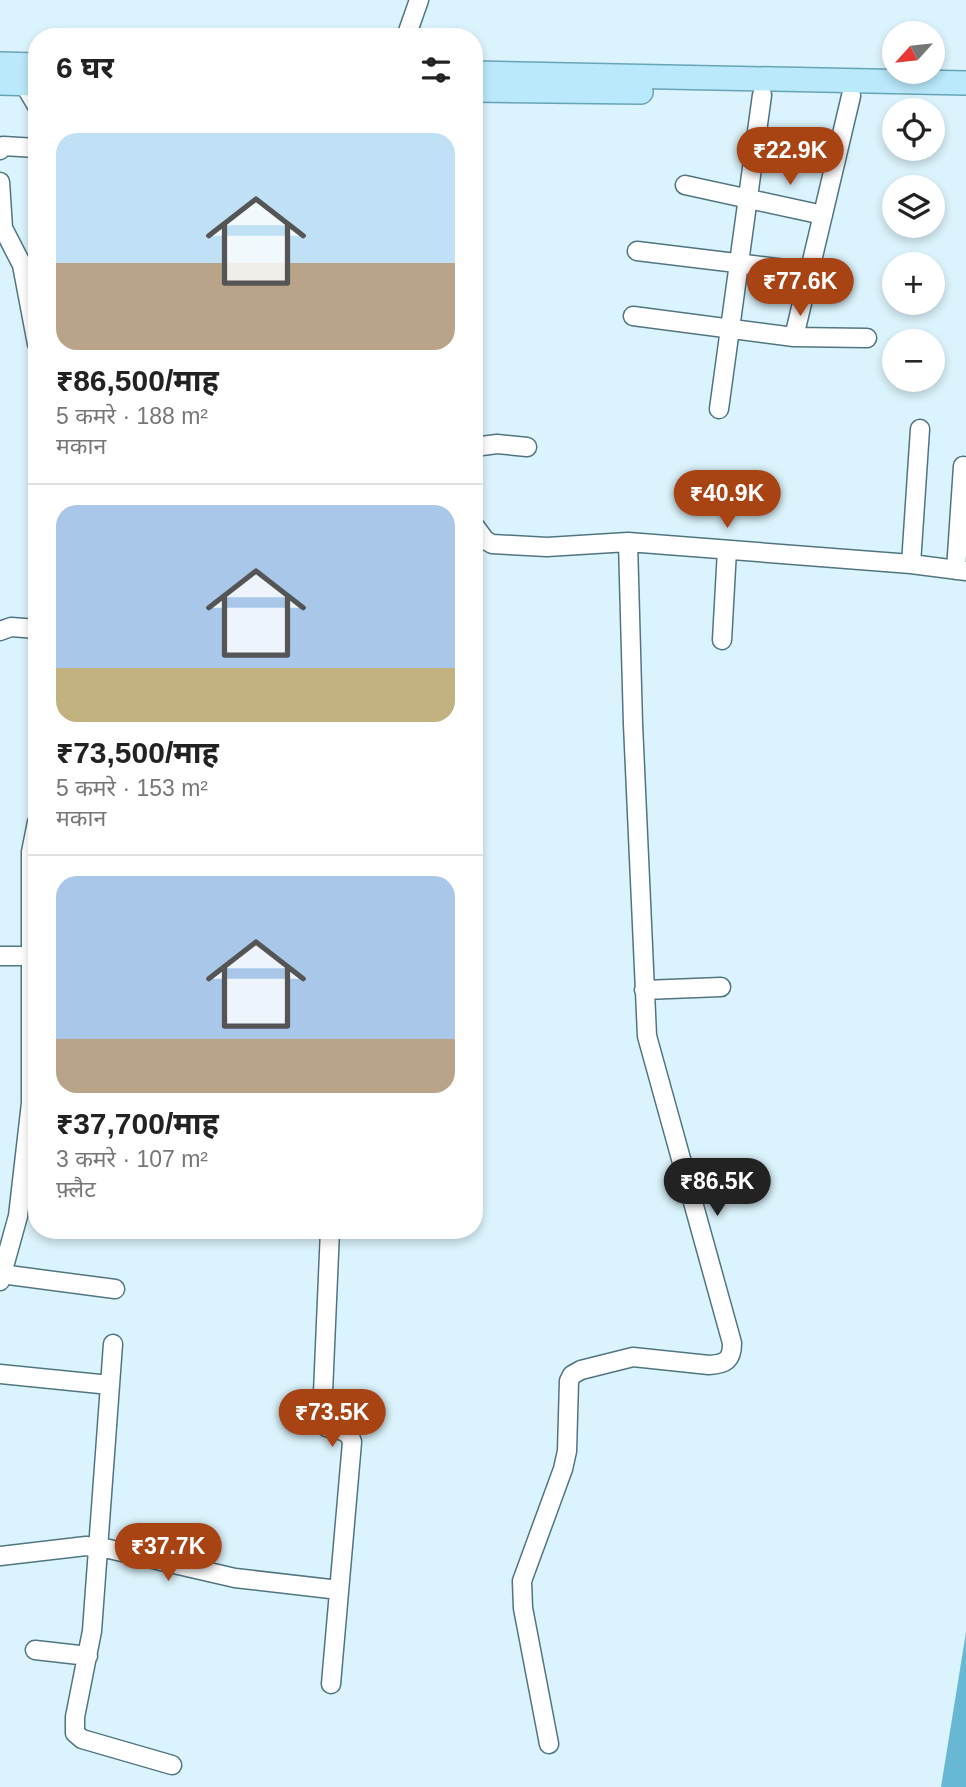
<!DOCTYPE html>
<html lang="hi">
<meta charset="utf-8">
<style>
body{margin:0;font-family:Arial,"Noto Sans Devanagari",sans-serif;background:#f6f6f6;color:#222;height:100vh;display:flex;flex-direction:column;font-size:26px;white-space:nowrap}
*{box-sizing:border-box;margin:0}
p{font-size:23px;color:#767676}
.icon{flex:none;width:38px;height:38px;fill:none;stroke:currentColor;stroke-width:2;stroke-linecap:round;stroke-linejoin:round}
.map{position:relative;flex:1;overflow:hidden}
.panel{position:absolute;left:28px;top:28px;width:455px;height:1211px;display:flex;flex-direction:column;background:#fff;border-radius:28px;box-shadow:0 4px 10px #0003}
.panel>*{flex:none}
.needle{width:46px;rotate:243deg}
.fabs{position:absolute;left:882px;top:21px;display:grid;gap:14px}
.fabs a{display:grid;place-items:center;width:63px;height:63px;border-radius:50%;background:#fff;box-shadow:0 4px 10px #0003;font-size:35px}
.price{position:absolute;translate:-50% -60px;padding:0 16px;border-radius:24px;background:#a84314;color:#fff;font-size:23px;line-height:46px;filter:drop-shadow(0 2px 4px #0008)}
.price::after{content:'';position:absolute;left:50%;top:42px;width:21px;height:16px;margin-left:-10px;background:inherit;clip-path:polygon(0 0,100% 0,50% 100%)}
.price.active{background:#222;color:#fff}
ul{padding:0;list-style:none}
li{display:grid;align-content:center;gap:14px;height:371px;padding:0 28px}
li+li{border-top:2px solid #e0e0e0}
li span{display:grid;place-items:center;height:217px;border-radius:21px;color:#555}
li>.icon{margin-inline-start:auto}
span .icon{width:126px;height:126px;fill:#fffc;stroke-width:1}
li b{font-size:30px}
h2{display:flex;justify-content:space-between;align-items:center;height:84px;padding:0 28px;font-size:30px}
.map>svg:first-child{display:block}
.water{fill:#68b8d3}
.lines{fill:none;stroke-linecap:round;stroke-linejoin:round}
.minor-casing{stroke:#507581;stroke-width:21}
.major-casing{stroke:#69a3b7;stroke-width:26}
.minor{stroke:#fff;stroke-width:18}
.major{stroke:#b9e9fa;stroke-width:23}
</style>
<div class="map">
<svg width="966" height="1787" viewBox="0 0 966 1787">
<rect width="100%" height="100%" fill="#dbf3fc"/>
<path class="water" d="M966 1632V1787H941Z"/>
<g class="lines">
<defs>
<path id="minor" d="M406 37 419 0
M24 84 37 106
M0 150 3 146 37 148
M0 182 3 228 22 265 37 344
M685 185 823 215
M637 251 810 272
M633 316 794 337 867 338
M794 337 851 96
M719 409 762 95
M474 447 497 444 527 447
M474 525 485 540 492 544 547 547 628 542 911 564 966 571
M911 564 920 429
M956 570 963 466
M0 631 11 627 37 629
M722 640 727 550
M0 956H31
M644 990 721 987
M330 1230 322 1416 326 1427C338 1431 348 1428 352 1442L331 1684
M1 1274 115 1289
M0 1281 18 1216 31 1103V852L37 822
M113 1344 92 1631 75 1717V1733L82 1739 172 1765
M0 1374 110 1385
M0 1556 86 1546 109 1549 235 1578 339 1590
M35 1650 88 1656
M549 1744 523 1608 522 1581 563 1469 567 1451 569 1381 572 1375 581 1370 633 1357 709 1365C726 1364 732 1360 732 1343L647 1036 633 724 628 542"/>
<path id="major" d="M0 64 37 65
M474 73 966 83
M0 83 37 84
M474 90 641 92"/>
</defs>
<use href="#minor" class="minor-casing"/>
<use href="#major" class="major-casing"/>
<use href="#minor" class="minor"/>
<use href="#major" class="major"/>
</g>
</svg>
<div class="fabs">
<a><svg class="needle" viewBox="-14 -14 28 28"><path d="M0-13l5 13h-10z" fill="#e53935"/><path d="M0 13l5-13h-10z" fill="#767676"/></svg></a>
<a><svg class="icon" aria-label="locate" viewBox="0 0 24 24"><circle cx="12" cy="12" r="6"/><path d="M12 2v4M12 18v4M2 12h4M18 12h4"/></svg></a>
<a><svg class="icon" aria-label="layers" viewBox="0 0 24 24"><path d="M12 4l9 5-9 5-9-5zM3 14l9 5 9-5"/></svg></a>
<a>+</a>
<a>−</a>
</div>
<b class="price" style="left:790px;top:187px">₹22.9K</b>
<b class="price" style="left:800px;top:318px">₹77.6K</b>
<b class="price" style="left:727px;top:530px">₹40.9K</b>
<b class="price active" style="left:717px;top:1218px">₹86.5K</b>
<b class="price" style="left:332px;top:1449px">₹73.5K</b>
<b class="price" style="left:168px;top:1583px">₹37.7K</b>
<section class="panel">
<h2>6 घर<svg class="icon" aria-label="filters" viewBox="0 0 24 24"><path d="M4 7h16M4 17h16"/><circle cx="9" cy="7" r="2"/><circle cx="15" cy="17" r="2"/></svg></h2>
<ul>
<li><span style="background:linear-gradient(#bfe0f5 60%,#b9a48a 0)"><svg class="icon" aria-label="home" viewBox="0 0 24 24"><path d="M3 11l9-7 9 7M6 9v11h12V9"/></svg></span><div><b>₹86,500/माह</b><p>5 कमरे · 188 m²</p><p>मकान</p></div></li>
<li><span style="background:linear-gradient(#a9c7e8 75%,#c2b280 0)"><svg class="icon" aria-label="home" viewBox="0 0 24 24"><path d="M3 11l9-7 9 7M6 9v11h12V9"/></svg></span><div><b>₹73,500/माह</b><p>5 कमरे · 153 m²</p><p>मकान</p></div></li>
<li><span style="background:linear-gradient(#a9c7e8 75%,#b9a48a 0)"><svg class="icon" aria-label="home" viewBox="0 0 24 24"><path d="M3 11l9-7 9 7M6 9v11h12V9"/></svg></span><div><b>₹37,700/माह</b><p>3 कमरे · 107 m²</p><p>फ़्लैट</p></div></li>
</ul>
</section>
</div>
